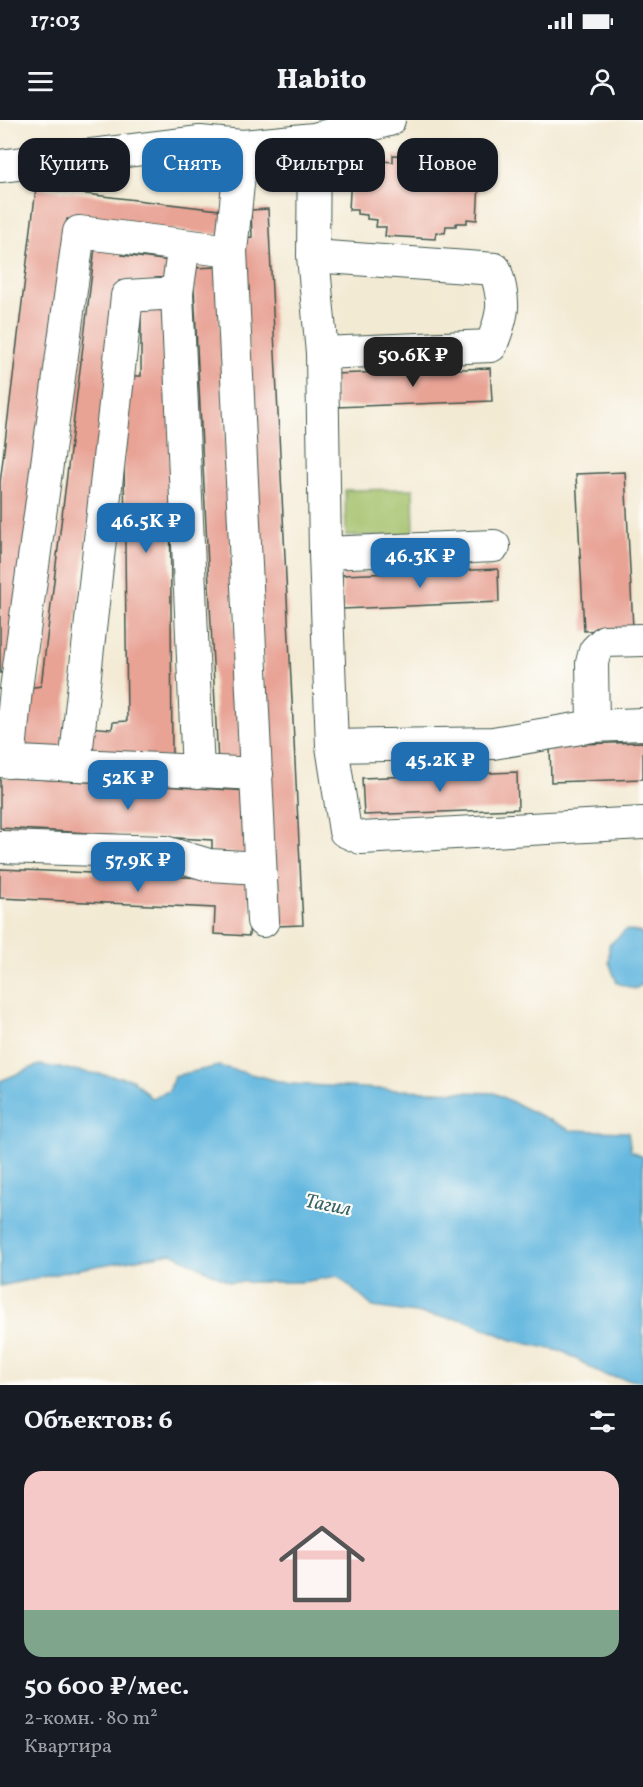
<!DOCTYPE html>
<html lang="ru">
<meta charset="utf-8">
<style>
body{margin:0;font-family:Vollkorn,serif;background:#20242c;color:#f1f3f6;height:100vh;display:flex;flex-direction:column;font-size:22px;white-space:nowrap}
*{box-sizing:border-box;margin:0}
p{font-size:20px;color:#9ea1a6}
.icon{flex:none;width:33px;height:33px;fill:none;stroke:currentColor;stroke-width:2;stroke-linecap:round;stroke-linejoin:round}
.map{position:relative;height:1265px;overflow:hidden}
.sheet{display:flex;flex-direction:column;background:#171b24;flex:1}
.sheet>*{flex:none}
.guide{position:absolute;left:18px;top:18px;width:608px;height:54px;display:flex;gap:12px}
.price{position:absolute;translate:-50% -51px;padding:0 14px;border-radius:12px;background:#1f6fb2;color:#fff;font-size:20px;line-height:39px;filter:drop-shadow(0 2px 3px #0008)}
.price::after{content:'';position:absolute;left:50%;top:36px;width:18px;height:14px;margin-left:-9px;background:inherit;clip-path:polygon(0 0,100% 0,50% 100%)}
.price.current{background:#222;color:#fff}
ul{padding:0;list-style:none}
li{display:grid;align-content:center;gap:12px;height:318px;padding:0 24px}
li+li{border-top:2px solid #363941}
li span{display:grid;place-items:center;height:186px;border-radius:18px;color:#555}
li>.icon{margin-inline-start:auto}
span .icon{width:108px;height:108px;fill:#fffc;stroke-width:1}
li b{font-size:26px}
h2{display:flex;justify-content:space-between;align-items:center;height:72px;padding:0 24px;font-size:26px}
.tag{padding:0 21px;border-radius:18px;background:#171b24;box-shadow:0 2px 4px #0004;font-size:21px;line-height:54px}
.tag.current{background:#1f6fb2;color:#fff}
.status{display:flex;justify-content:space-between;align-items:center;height:42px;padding:0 30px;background:#171b24;direction:ltr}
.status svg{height:16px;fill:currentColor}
header{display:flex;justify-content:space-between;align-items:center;height:78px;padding:0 24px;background:#171b24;font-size:27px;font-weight:800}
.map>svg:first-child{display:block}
.green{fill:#a1bf67;stroke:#607e4e;stroke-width:1.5}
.water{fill:#63b7df;stroke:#417a8a;stroke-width:1.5}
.building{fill:#e8a395}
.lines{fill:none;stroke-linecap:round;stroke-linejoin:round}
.minor-casing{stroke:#3f574c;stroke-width:34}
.minor{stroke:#fff;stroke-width:32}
.labels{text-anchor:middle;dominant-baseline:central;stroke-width:4.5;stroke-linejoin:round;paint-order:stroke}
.water-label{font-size:20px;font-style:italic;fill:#336267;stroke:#fdfcf7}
</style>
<div class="status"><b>17:03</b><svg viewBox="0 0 49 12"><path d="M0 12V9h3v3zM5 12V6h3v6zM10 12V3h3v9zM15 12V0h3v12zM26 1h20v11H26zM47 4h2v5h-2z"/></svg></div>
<header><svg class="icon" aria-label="menu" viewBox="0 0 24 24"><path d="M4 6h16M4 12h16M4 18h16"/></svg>Habito<svg class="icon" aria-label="person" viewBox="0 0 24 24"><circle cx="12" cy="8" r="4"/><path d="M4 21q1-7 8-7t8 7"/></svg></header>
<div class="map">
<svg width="643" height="1265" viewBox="0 0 643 1265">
<rect width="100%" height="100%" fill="#fdfcf7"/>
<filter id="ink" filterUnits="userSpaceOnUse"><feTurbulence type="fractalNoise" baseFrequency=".0167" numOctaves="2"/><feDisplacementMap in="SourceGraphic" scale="12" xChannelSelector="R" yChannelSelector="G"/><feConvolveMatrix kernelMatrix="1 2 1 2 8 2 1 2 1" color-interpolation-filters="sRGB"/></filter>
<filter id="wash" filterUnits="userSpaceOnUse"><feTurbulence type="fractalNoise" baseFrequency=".008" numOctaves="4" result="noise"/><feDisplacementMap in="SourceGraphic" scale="24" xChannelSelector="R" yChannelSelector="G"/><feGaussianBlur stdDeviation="1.35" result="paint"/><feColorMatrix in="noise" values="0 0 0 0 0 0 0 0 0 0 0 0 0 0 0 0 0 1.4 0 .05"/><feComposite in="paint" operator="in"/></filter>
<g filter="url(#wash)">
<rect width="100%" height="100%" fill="#f3ead4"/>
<path class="green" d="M413 369 414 415 346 416 345 370Z"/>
<path class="water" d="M626 810 643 813V864L635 869 617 863 609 842V825Z
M39 945 132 959 151 978 169 971 174 956 219 946 290 964 399 970 494 973 570 1010 628 1012 631 1031 643 1037V1262L604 1255 564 1232 512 1220 465 1200 373 1187 338 1156 302 1162H230L172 1133 79 1149 0 1166V961Z"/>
<g id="blocks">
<path class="building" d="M393 35 414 36 413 43H422V37L442 38V47L451 48V54L461 55V59L471 60 470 63 479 64 477 100 467 99V103H456V106H446L445 113 436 112 435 119 385 116 386 107H376L377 100 367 99V95L357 94V90H349L351 54H362V50L371 51V47L381 48 382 41 393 42Z
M36 68 227 91 223 115 67 99 11 554 0 553V363Z
M268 89 303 805 276 806 243 118 252 117 251 90Z
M95 128 122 131V135L172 141 168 164 119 161 60 633 20 629 28 568 41 566Z
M217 147 242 641 218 643 193 148Z
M141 186H169L172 638 89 636 87 607 112 609 113 602 127 601 123 256H141Z
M490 248 492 281 336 287 334 254Z
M625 352 633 508 584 511 576 354Z
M498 449 499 482 343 489 342 455Z
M643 622V659L551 662 550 625Z
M517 652 518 689 364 695 362 658Z
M0 657 251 671 246 734 212 732V720L0 708Z
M0 749 251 760 249 816 214 814 215 788 0 778Z"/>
</g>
</g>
<g filter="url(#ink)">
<use href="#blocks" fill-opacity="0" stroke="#3f574c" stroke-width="1.5"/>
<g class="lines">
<defs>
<path id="minor" d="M314 19 313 136 322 233 325 433 332 626 345 711 361 718 643 703
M242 26 231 131 263 801
M0 46 200 22 242 26 314 19 389 0
M184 125 177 173 198 652
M313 136 495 149C506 183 504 193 491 226L322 233
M325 433 494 426
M593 606 592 543 595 531 605 521 643 520
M332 626 493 623 593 606 643 604
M0 641 257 654
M9 642 16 569 79 112 231 131
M75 645 127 176 177 173
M0 727 165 732 209 745 260 748"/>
</defs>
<use href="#minor" class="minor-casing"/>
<use href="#minor" class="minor"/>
</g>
</g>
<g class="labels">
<g class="water-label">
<text transform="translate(328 1086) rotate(11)">Тагил</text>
</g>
</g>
</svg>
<b class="price current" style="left:413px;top:268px">50.6K ₽</b>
<b class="price" style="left:146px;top:434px">46.5K ₽</b>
<b class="price" style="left:420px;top:469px">46.3K ₽</b>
<b class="price" style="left:440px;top:673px">45.2K ₽</b>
<b class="price" style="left:128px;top:691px">52K ₽</b>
<b class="price" style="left:138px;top:773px">57.9K ₽</b>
<div class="guide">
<a class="tag">Купить</a>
<a class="tag current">Снять</a>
<a class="tag">Фильтры</a>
<a class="tag">Новое</a>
</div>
</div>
<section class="sheet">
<h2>Объектов: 6<svg class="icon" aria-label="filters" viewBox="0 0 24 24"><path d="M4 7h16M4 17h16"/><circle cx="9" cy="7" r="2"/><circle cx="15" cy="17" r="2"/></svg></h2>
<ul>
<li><span style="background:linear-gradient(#f6c9c9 75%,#7fa58c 0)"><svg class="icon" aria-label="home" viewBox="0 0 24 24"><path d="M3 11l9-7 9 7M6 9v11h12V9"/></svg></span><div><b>50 600 ₽/мес.</b><p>2-комн. · 80 m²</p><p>Квартира</p></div></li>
</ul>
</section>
